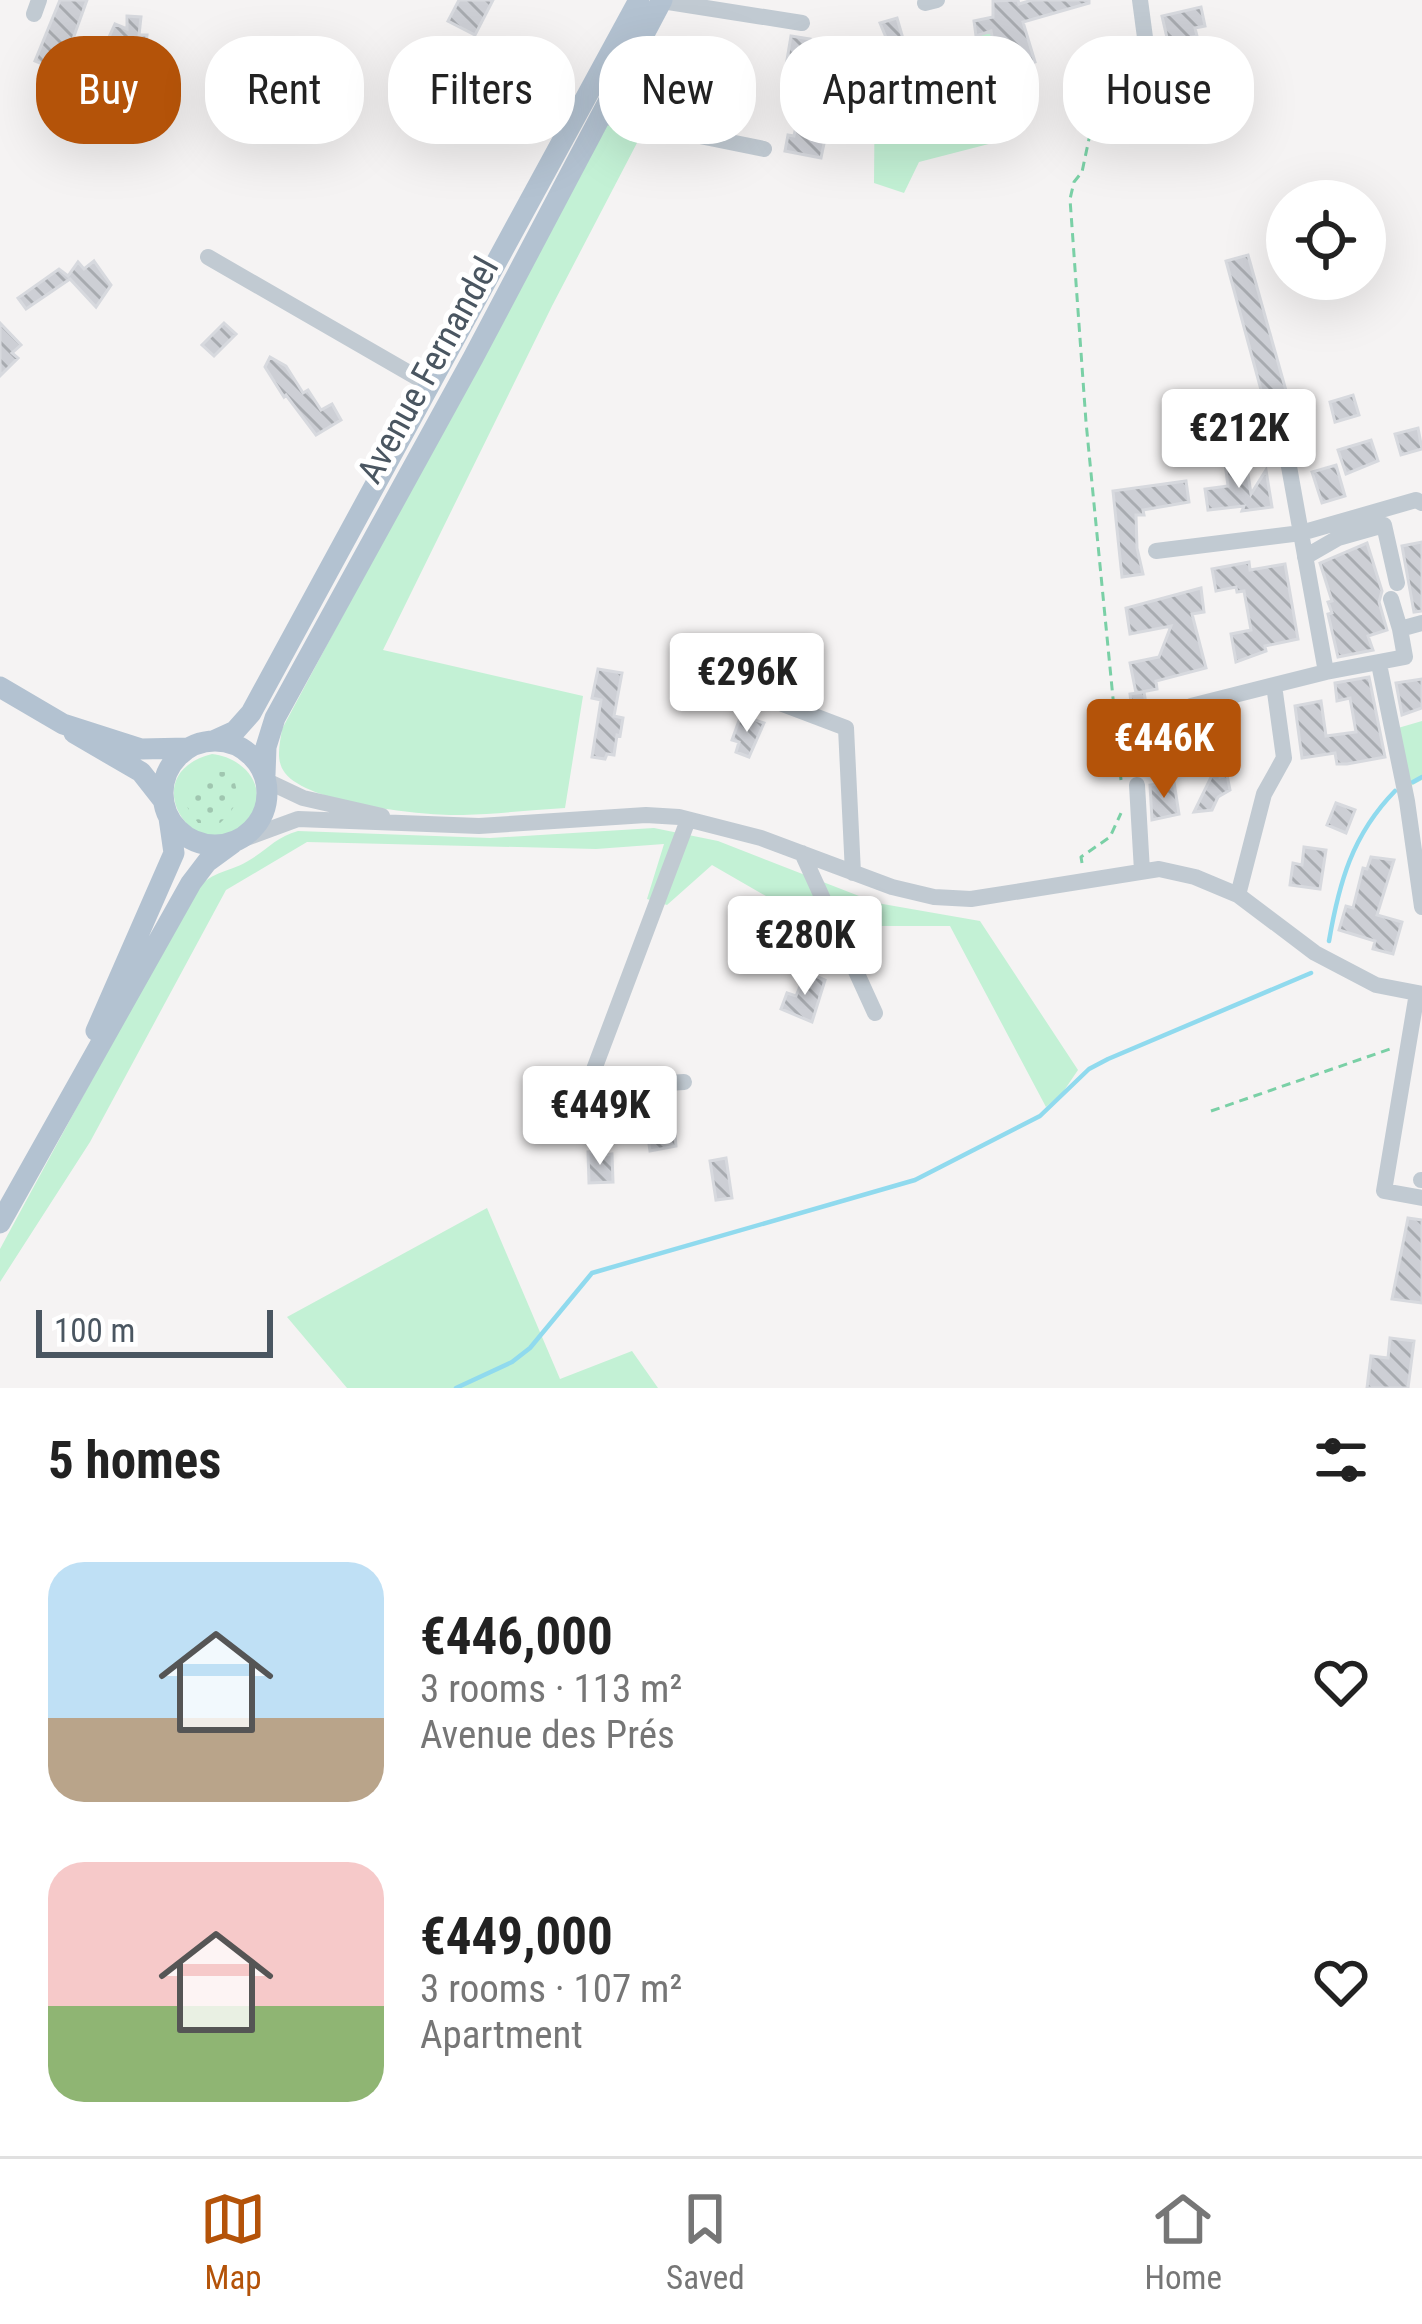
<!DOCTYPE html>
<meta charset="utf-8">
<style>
body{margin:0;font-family:"Roboto Condensed",sans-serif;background:#f6f6f6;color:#222;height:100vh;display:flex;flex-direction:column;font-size:45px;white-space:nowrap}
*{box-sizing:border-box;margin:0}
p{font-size:39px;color:#767676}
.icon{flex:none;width:66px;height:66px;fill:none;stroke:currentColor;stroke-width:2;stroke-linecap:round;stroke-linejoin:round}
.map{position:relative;height:1388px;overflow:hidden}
.panel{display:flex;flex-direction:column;background:#fff;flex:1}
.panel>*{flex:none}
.banner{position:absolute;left:36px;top:36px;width:1350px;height:108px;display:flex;gap:24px}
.controls{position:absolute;left:1266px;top:180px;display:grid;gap:24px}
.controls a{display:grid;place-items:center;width:120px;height:120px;border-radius:50%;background:#fff;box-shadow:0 12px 48px #0002;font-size:60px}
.scale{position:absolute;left:36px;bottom:30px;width:237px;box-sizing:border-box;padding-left:12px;border:6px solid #4a5661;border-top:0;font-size:33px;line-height:42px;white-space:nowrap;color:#4a5661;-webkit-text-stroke:9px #fff;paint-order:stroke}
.price{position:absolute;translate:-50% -102px;padding:0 27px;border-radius:12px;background:#fff;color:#222;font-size:39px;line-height:78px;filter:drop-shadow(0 3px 6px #0008)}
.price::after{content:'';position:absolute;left:50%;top:72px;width:36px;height:27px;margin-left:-18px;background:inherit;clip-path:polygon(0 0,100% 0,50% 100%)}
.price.current{background:#b45309;color:#fff}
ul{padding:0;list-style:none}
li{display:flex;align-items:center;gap:36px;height:300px;padding:0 48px}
li span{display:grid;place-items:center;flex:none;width:336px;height:240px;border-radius:36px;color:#555}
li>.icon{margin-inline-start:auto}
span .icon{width:144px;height:144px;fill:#fffc;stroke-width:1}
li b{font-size:51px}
h2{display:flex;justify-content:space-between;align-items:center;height:144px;padding:0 48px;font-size:51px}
.chip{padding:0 42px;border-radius:48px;background:#fff;box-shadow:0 12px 48px #0002;font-size:42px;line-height:108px}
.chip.current{background:#b45309;color:#fff}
.menu{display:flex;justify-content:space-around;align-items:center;height:168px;border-top:3px solid #e0e0e0;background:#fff;font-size:33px;color:#767676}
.menu a{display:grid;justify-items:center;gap:6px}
.menu .current{color:#b45309}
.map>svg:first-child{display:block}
.grass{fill:#c3f1d5}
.garden{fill:url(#garden-dots)}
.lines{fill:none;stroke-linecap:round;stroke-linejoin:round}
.stream{stroke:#90daee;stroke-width:4.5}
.building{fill:url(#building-back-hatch);stroke:#d7d9de;stroke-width:3}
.path{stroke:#7ad0a6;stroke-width:3;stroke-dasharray:9 6;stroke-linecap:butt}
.minor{stroke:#c1cad2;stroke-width:16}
.major{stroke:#b3c2d1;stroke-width:21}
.labels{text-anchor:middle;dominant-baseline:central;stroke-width:10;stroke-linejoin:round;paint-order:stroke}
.street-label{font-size:36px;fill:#4a5661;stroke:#fff}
</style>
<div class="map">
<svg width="1422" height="1388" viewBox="0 0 1422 1388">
<defs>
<pattern id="garden-dots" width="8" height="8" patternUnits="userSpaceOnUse" patternTransform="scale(3)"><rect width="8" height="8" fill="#c3f1d5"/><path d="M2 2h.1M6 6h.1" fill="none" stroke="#a0c6b0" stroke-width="1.8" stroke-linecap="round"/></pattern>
<pattern id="building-back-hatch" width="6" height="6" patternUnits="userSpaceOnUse" patternTransform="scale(3)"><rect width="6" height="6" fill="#cdcfd5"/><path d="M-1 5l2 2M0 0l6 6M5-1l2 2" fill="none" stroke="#a8abb0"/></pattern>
</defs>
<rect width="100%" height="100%" fill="#f5f3f3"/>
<path class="grass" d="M991 32 1012 138 919 162 904 193 874 183 875 65Z
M607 121 638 141 552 306 383 650 583 696 565 808C531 810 497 814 463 815 424 816 309 804 285 773 275 760 280 744 282 729Z
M1422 721V780L1409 787 1398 728Z
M212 754C243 757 271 787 249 818 206 881 126 776 212 754Z
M654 828 718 841 877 903 980 921 1078 1070 1063 1092 1046 1107 950 926H852L792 911 712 865 667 905 647 899 664 844 596 849 307 842 226 890 90 1142 0 1282V1249L192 895C212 869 224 875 248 861 267 850 276 837 298 831L490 838Z
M487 1208 560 1379 632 1351 658 1388H347L287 1317Z"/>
<path class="garden" d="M210 772H231C241 795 238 807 220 823H198L185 804 194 784Z"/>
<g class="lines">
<path class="stream" d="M1413 782 1422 777
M1329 941C1339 883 1352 835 1395 791
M456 1388 512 1362 530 1348 592 1273 915 1180 1040 1116 1089 1069 1108 1059 1311 973"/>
</g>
<path class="building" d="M60 0H87L61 72 35 61Z
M459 0H493L475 35 448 21Z
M1018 0 1019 4 1032 0H1089V3L1023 22 1035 62 1013 68 1008 48 995 51 991 31 976 36 974 21 993 17V1Z
M1201 7 1205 26 1195 28 1197 36 1168 42 1162 16Z
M127 16 141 17 139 35H147L145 52 137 59 135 74 122 72 124 57 104 48 115 24 127 29Z
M897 18 908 56 895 59 880 23Z
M791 36 810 39 803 75 785 72Z
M710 40 733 49 731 54 740 58 731 82 699 71Z
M799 110 819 114 815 132 826 134 821 158 785 151 788 135 794 136Z
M1248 255 1290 405 1296 403 1305 437 1276 445 1226 261Z
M94 261 111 285 96 307 70 279 26 309 18 298 59 269 68 276 78 262 84 269Z
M0 323 21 345 12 353 18 358 0 376Z
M224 323 236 334 214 356 202 345Z
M270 357 286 366 303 393 308 390 321 410 332 404 341 420 316 435 286 395 284 397 265 367Z
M1353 395 1359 415 1335 422 1330 402Z
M1418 428 1422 449 1401 455 1395 434Z
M1371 440 1378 461 1346 474 1338 450Z
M1246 461 1251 494 1266 470 1272 507 1242 511 1244 506 1208 510 1205 489 1228 486 1225 463Z
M1336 465 1345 496 1322 503 1312 472Z
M1186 481 1189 502 1143 510 1144 515H1136L1137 548 1143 574 1122 577 1113 491Z
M1422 542V611L1414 612 1402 546Z
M1367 543 1382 591 1379 602 1387 630 1368 636 1373 650 1338 657 1328 614 1332 613 1328 602 1332 601 1320 563Z
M1249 562 1250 570 1285 564 1298 639 1265 646 1266 651 1236 662 1231 634 1251 630 1244 591 1237 592 1236 587 1216 591 1212 569Z
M1201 588 1204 612 1192 614 1206 668 1156 681 1157 689 1136 693 1130 663 1159 657 1171 626 1130 634 1126 608Z
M768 638 788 645 779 672 759 666Z
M598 669 622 673 614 716 623 718 620 736 617 735 614 755 607 754 605 759 592 757 601 700 592 698Z
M1369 677 1385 757 1347 764H1337L1335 753 1302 758 1295 706 1321 701 1326 736 1356 732 1350 698 1337 701 1335 683Z
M1422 679V708L1402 715 1396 683Z
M1144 692 1149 721 1162 719 1166 760 1138 763 1130 694Z
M1216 714 1221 748 1206 750 1201 717Z
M741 715 764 723 749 757 736 752 739 742 732 740Z
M1218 763 1220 777 1227 775 1230 790 1218 797 1212 810 1194 812Z
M1174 782 1179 814 1152 820 1150 785Z
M1336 803 1355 810 1346 833 1327 825Z
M1304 847 1326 850 1320 889 1290 885 1293 863 1302 865Z
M1371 857 1394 860 1377 915 1402 922 1393 954 1373 949 1375 941 1339 930 1346 906 1353 908 1363 868 1367 869Z
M806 972 825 980 812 1022 781 1009 787 993 796 996Z
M673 1112 676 1146 650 1151 645 1117Z
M603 1151V1155L612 1154 613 1182 589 1183 588 1152Z
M726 1158 732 1198 716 1200 710 1161Z
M1408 1218 1422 1220V1303L1392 1299Z
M1390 1338 1414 1341 1408 1388H1367L1371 1356 1388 1358Z"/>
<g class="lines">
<path class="path" d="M1121 780 1086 422 1070 199 1074 182 1082 172 1093 120 1144 59
M1082 863 1081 857 1110 837 1121 813
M1211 1111 1390 1049"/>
<path class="minor" d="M1140 0 1146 45
M662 1 802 23
M925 3 937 0
M34 14 39 0
M601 116 764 149
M208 257 430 385
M1156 551 1301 533 1416 500 1422 503
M1305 557 1338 538 1384 525 1397 583
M1391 599 1400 629
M1379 664 1407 801 1422 907
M1326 672 1405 657 1400 629 1422 623
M780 703 846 728 853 873
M1191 706 1274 685
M267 781 303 798 382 816
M1137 785 1142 871
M238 841 298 819 479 826 646 815 679 817 761 838 892 887 934 897 971 899 1159 869 1195 877 1238 895 1315 953 1376 985 1422 994
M802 853 875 1013
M1238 895 1264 794 1284 758 1274 685 1326 672 1288 461
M1417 993 1384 1191 1422 1198
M684 1082 587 1088 688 820
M587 1088 583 1110 596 1125
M1421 1180H1422"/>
<path class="major" d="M0 687 63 724 141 749 188 748
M74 733 141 772 163 800
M163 793a52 52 0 1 1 104 0a52 52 0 1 1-104 0Z
M213 741 235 731 251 713 639 0
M265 775 266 747 275 718 473 358 662 0
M96 1031 174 853 169 818
M0 1223 191 883 207 862 233 843"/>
</g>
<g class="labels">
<g class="street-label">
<text transform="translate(428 370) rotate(-61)">Avenue Fernandel</text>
</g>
</g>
</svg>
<div class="controls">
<a><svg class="icon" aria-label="locate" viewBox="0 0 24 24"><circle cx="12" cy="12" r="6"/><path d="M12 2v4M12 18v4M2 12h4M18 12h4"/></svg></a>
</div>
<div class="scale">100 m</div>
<b class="price" style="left:1239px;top:491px">€212K</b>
<b class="price" style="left:747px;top:735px">€296K</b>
<b class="price current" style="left:1164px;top:801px">€446K</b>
<b class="price" style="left:805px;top:998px">€280K</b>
<b class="price" style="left:600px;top:1168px">€449K</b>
<div class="banner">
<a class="chip current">Buy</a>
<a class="chip">Rent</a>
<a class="chip">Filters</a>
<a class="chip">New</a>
<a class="chip">Apartment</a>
<a class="chip">House</a>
</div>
</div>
<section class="panel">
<h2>5 homes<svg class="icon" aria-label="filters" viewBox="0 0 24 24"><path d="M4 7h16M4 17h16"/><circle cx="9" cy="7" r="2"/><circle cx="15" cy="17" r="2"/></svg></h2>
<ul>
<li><span style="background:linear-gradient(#bfe0f5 65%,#b9a48a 0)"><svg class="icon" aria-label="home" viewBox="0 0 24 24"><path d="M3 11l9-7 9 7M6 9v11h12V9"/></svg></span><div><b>€446,000</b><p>3 rooms · 113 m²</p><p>Avenue des Prés</p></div><svg class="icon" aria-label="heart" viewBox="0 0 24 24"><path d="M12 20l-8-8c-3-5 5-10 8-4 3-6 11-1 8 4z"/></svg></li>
<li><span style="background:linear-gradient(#f6c9c9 60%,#8fb573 0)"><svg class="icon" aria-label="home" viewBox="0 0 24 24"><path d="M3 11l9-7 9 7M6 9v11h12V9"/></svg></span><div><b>€449,000</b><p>3 rooms · 107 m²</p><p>Apartment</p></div><svg class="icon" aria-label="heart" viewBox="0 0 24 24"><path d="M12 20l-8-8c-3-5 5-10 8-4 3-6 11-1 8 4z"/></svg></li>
</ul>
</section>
<nav class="menu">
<a class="current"><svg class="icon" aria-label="map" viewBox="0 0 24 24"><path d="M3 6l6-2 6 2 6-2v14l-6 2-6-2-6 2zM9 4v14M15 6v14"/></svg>Map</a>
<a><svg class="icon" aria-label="saved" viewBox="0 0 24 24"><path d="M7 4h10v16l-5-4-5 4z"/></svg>Saved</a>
<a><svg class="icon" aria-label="home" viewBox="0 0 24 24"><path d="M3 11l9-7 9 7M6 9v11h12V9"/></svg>Home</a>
</nav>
